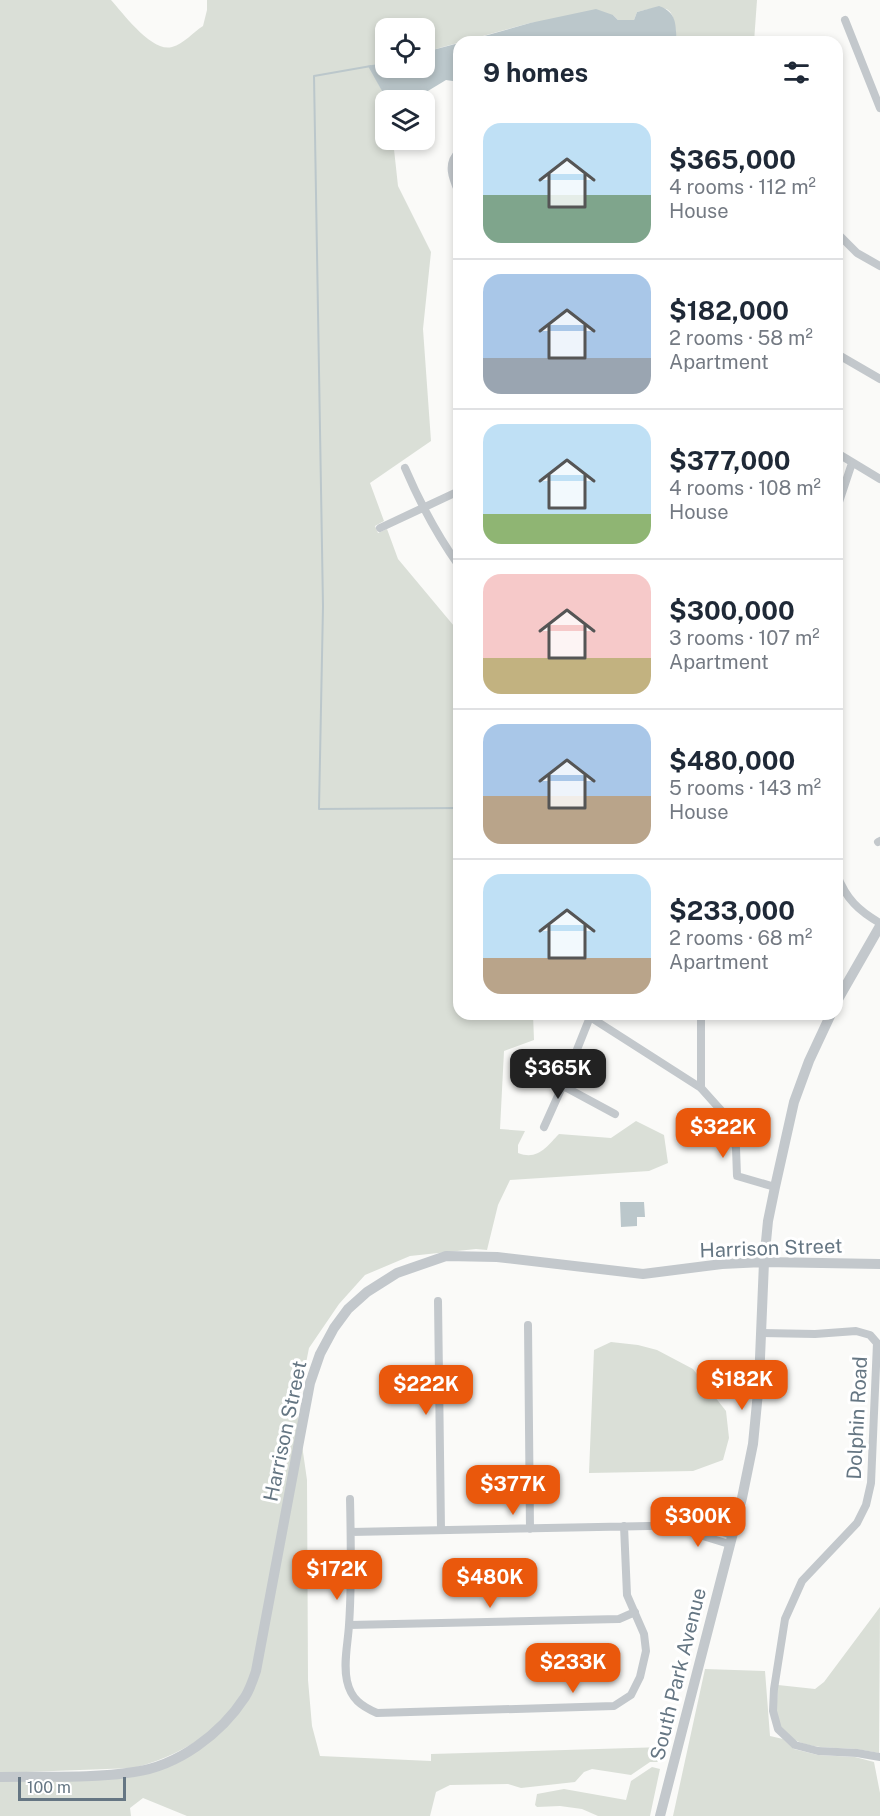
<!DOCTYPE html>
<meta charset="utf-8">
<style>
body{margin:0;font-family:"Public Sans",sans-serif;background:#f6f6f7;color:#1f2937;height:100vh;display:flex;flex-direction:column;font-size:22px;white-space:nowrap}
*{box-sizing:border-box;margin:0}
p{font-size:20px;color:#747a83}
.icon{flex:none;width:33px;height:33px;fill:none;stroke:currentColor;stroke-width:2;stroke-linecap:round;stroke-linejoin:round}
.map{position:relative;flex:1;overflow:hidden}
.side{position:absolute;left:453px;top:36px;width:390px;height:984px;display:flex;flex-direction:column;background:#fff;border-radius:18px;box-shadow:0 3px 9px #0003}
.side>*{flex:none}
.controls{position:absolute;left:375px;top:18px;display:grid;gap:12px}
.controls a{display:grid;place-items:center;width:60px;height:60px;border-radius:12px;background:#fff;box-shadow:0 3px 9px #0003;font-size:30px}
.scale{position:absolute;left:18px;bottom:15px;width:108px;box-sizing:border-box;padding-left:6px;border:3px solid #657683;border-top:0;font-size:16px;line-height:21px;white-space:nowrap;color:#657683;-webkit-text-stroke:4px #fff;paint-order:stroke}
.price{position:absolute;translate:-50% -51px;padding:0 14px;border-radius:12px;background:#ea580c;color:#fff;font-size:20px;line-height:39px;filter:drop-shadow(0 2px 3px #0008)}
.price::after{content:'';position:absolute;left:50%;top:36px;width:18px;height:14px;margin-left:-9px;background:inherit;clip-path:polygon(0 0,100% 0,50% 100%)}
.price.selected{background:#222;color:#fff}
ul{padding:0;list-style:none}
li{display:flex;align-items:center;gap:18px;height:150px;padding:0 30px}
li+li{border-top:2px solid #e0e1e3}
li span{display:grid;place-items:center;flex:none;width:168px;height:120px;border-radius:18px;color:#555}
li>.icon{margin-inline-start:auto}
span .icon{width:72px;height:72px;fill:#fffc;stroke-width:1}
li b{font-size:26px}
h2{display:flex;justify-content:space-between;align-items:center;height:72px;padding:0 30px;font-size:26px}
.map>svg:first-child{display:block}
.green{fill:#dadfd7}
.water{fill:#bbc7cb}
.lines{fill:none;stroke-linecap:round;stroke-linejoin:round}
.stream{stroke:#bbc7cb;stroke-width:2}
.minor{stroke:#c3c8cc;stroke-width:8}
.tertiary{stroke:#c3c8cc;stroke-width:10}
.labels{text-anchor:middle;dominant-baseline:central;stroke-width:6;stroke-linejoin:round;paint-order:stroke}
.street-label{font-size:20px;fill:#657683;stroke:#fff}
</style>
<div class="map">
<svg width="880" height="1816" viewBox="0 0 880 1816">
<rect width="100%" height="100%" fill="#fafaf8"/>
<path class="green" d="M0 0H111C123 13 152 53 172 47 184 44 193 32 203 26L207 10V0H757L754 42H677C673 8 673 3 637 12L634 20H618L613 15 530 23 425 52 424 28H386L385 62 369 66 387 100H386V140H393L398 186 431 252 423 329 431 441 370 483 384 521 375 526 378 533 387 529 398 559 459 632V1014H533L534 1040 504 1051 500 1129 525 1131 518 1145V1153C538 1161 547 1146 559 1134L611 1138 636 1121 664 1135 668 1163 649 1171 510 1180 498 1205 487 1250 476 1249 410 1256 365 1275 339 1304 309 1348 297 1408 299 1422 252 1670C250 1677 247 1685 244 1692 223 1732 175 1758 133 1768L0 1773Z
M611 1342 638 1345 657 1350 693 1369 726 1411 729 1438 723 1460 693 1471 589 1473 594 1350Z
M302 1445 307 1480 308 1680 312 1726 320 1756 431 1761V1754L664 1747 661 1762H650L631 1775 592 1769 584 1772 575 1782 521 1788 508 1784 450 1785 436 1792 430 1816H187L143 1798 130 1808 131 1816H0V1781L93 1779 177 1762 250 1698Z
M880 1607 879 1753C872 1752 864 1750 856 1749 833 1747 795 1751 781 1727 774 1715 778 1697 778 1685L815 1689 824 1682Z
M705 1669 765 1671 770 1736 783 1739 794 1749 818 1755 855 1757 874 1762 880 1793V1816H673Z
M652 1767 660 1769 650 1816H598L582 1809 560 1806 537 1807 535 1805 537 1794 564 1789 626 1800 631 1781Z"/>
<path class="water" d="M659 6C678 13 675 25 677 42H463L530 23 596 9 613 15 618 20H634L637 12Z
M459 43V82L446 80 413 100H387L368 66 385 62 386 68H424L425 52Z
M620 1202H644L645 1217H637V1226L621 1227Z"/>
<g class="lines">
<path class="stream" d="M371 66 314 76 323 606 319 809 459 808"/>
<path class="minor" d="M845 20 880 108
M459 152C446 164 453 179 459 193
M837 233 857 253 880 266
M837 354 880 379
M837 453 880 479
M405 468C420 503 437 535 459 566
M837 508 852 463
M380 528 459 491
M878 842 880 841
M837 875C846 899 859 911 880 923
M590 1014V1017L701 1088 718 1107 728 1118 736 1148 737 1176 775 1187
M515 1060 615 1114
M701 1088V1014
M544 1127 562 1087 590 1017
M438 1301 441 1529
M528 1325 530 1529
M761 1333 815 1334 856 1331 870 1335 877 1343 871 1483 866 1505 857 1523 802 1581 785 1619 774 1689 773 1711 778 1729 795 1745 818 1751 857 1753 880 1757
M350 1499C351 1541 352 1583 349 1625 348 1643 343 1663 347 1681 351 1699 361 1706 377 1713L614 1706 631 1695 640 1677 646 1651 644 1634 627 1595 624 1526
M680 1529 729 1544
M351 1532 700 1525 732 1535
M349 1625 619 1619 635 1612"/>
<path class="tertiary" d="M837 1001 880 926
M0 1777C44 1776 90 1779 134 1772 178 1766 221 1734 245 1697 250 1689 253 1680 256 1671L310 1383 320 1354 334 1328 348 1309 367 1292 397 1273 446 1256 497 1257 643 1274 722 1264 764 1262 880 1264
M660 1816 742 1498 753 1444 759 1382 764 1262 768 1221 775 1187 794 1102 809 1061 831 1014"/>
</g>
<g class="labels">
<g class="street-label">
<text transform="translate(771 1248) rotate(-2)">Harrison Street</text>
<text transform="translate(857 1418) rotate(-87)">Dolphin Road</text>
<text transform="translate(285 1431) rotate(-78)">Harrison Street</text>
<text transform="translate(678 1674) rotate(-76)">South Park Avenue</text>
</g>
</g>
</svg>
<div class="controls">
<a><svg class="icon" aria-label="locate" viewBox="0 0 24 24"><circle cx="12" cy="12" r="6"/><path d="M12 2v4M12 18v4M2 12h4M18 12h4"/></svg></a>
<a><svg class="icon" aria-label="layers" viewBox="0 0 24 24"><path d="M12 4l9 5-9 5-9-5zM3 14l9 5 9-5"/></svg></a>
</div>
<div class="scale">100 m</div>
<b class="price selected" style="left:558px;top:1100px">$365K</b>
<b class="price" style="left:723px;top:1159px">$322K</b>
<b class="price" style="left:742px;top:1411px">$182K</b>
<b class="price" style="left:426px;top:1416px">$222K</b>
<b class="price" style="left:513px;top:1516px">$377K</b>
<b class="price" style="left:698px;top:1548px">$300K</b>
<b class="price" style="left:337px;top:1601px">$172K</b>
<b class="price" style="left:490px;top:1609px">$480K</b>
<b class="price" style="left:573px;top:1694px">$233K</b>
<section class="side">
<h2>9 homes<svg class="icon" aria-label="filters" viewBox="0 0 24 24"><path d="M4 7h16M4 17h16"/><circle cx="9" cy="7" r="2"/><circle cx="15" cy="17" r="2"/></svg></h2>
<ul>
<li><span style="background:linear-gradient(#bfe0f5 60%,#7fa58c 0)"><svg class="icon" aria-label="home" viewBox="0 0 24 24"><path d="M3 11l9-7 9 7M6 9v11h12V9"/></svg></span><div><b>$365,000</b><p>4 rooms · 112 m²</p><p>House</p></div></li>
<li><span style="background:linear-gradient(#a9c7e8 70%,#9aa5b1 0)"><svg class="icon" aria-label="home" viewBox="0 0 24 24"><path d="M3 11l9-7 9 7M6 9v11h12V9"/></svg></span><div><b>$182,000</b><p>2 rooms · 58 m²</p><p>Apartment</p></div></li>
<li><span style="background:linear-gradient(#bfe0f5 75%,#8fb573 0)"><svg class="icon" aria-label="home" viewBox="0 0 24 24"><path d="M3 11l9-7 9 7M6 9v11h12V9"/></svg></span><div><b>$377,000</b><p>4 rooms · 108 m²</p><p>House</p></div></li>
<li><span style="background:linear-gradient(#f6c9c9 70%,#c2b280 0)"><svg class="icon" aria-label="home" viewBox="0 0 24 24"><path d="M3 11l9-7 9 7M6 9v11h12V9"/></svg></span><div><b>$300,000</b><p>3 rooms · 107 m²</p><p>Apartment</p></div></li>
<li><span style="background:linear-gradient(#a9c7e8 60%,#b9a48a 0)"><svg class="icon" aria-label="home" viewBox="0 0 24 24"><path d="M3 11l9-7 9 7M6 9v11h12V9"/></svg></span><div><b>$480,000</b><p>5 rooms · 143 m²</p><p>House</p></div></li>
<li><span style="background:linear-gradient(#bfe0f5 70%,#b9a48a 0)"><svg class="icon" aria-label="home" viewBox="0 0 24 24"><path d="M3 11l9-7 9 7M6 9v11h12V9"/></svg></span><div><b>$233,000</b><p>2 rooms · 68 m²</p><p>Apartment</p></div></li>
</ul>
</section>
</div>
